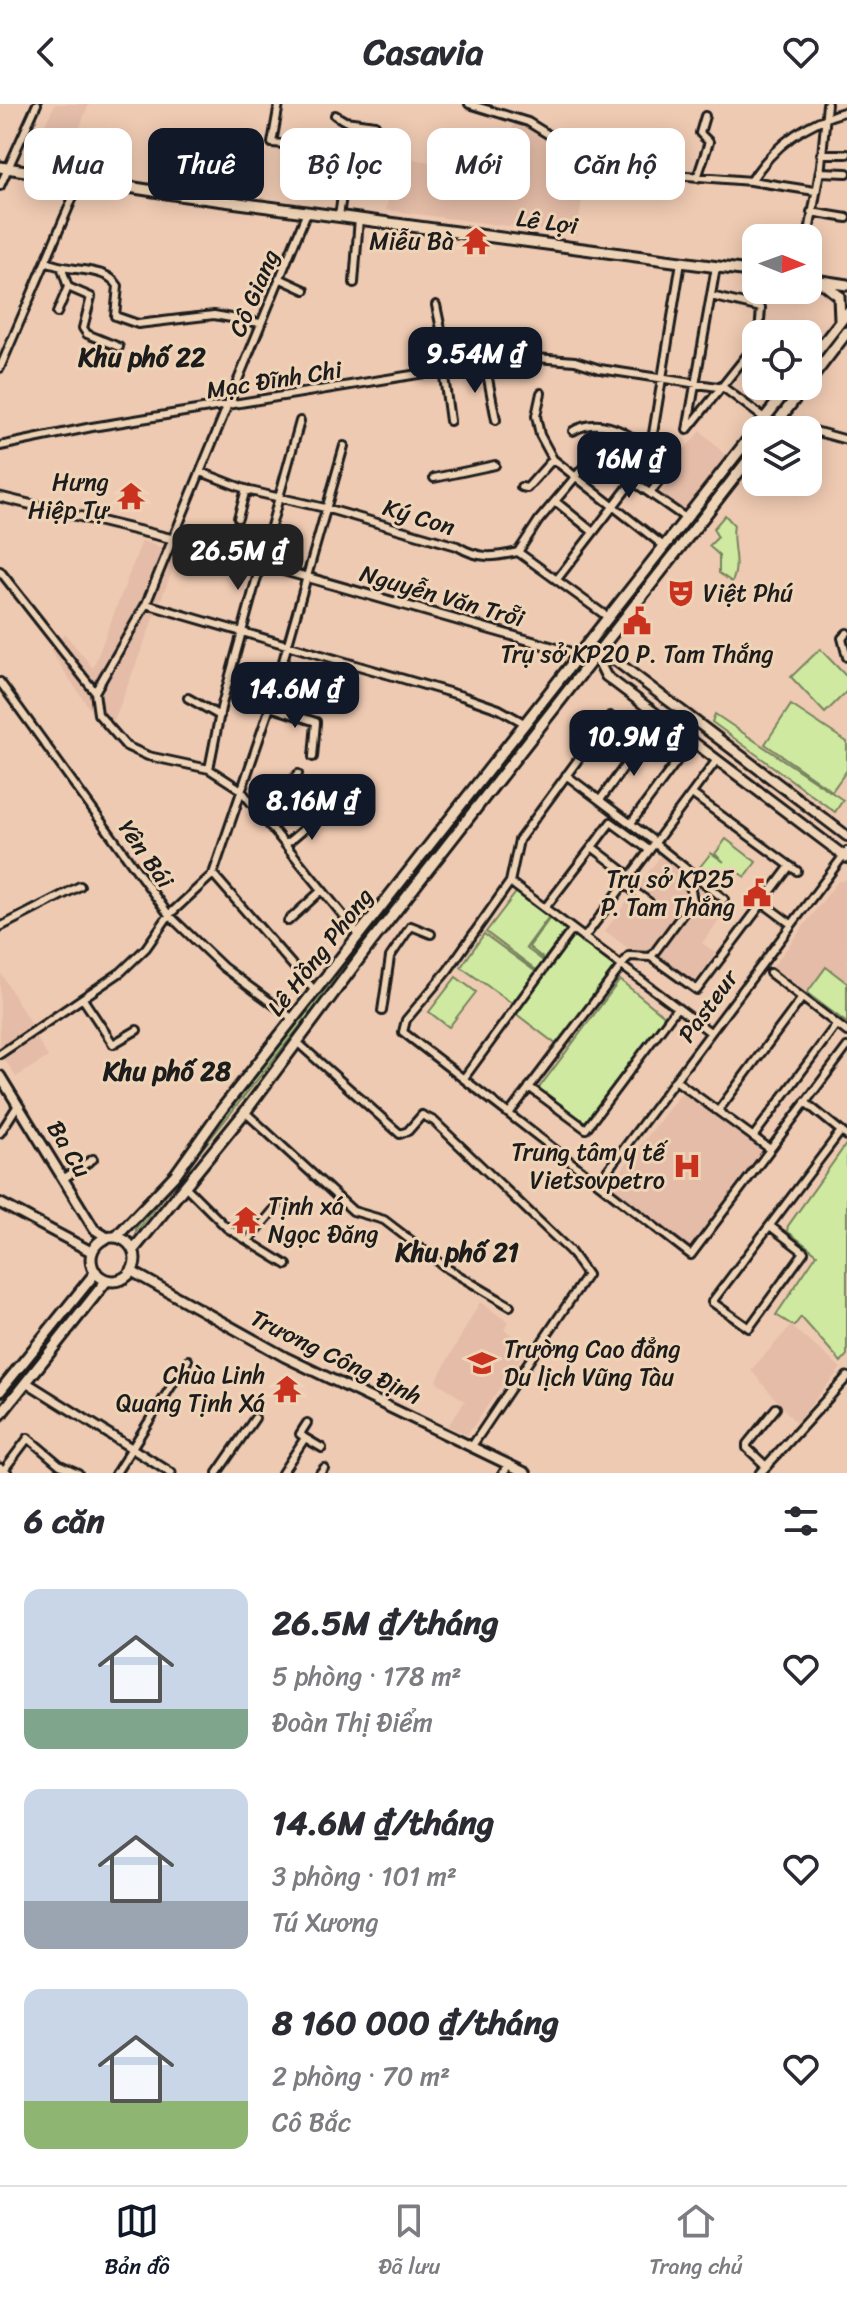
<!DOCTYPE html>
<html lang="vi">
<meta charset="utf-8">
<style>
body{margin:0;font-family:Sriracha,sans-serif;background:#f7f7f7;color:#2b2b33;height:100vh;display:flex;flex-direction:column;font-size:30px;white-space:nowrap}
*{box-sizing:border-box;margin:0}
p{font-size:26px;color:#7c7c81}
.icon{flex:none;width:44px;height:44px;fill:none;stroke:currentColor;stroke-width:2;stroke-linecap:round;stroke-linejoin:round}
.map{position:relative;height:1369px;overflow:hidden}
.drawer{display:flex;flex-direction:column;background:#fff;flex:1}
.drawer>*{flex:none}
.guide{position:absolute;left:24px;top:24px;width:800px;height:72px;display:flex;gap:16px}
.needle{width:52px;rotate:91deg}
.controls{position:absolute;left:742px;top:120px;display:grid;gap:16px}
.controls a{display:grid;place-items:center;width:80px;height:80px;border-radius:16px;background:#fff;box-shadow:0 4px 20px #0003;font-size:40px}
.price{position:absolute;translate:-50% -68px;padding:0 18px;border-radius:16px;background:#111827;color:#fff;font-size:26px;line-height:52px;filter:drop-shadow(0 2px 4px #0008)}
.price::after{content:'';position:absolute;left:50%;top:48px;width:24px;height:18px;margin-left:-12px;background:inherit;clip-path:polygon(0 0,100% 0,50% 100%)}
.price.current{background:#222;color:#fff}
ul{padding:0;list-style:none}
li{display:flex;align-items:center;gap:24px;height:200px;padding:0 24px}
li span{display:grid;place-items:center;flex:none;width:224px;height:160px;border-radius:16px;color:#555}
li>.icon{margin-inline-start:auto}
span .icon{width:96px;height:96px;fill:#fffc;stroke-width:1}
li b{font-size:34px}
h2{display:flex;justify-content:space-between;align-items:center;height:96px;padding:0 24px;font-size:34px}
.pill{padding:0 28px;border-radius:16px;background:#fff;box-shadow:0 4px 20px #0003;font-size:28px;line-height:72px}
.pill.current{background:#111827;color:#fff}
header{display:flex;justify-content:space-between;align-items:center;height:104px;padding:0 24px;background:#fff;font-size:36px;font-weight:700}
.tabs{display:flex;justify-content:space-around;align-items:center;height:112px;border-top:2px solid #e1e1e2;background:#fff;font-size:22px;color:#7c7c81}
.tabs a{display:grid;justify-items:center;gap:4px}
.tabs .current{color:#111827}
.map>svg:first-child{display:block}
.built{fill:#e4bca7}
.green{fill:#cfeaa0;stroke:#76835e;stroke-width:2}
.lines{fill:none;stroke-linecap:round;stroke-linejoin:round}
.minor-casing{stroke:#1c1c1c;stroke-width:12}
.tertiary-casing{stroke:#1c1c1c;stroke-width:13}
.secondary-casing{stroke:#1c1c1c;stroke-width:14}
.primary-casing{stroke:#1c1c1c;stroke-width:15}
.minor{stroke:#efd3b6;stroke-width:6}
.tertiary{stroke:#efd3b6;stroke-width:7}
.secondary{stroke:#efd3b6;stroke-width:8}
.primary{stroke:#efd3b6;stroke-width:9}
.labels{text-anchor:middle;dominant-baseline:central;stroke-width:6;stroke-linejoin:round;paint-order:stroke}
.street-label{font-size:24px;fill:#1c1c1c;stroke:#efd3b6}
.poi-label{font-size:24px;fill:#1c1c1c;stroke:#efd3b6;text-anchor:end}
.neighbourhood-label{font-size:26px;font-weight:bold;fill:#1c1c1c;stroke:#efd3b6}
</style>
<header><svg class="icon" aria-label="back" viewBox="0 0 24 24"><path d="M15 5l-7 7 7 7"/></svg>Casavia<svg class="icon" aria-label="heart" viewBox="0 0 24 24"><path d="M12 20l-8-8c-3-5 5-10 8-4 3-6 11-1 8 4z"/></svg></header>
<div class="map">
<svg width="847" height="1369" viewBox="0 0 847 1369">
<rect width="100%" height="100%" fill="#efcab2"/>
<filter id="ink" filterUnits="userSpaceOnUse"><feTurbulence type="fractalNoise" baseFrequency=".0125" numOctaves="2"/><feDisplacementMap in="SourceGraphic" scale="16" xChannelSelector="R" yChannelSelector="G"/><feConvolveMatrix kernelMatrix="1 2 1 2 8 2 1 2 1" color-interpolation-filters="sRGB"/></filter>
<g filter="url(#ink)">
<path class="built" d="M55 0H89L74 38 40 31Z
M515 16 586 66 577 131 386 106 397 52 461 64 468 30 487 33 511 31Z
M701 327 728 354 686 408 662 390 681 359 676 355Z
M142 437 179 449 108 632 50 546 65 530 93 564Z
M662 750 730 802 702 839 716 849 692 881 655 852 648 859 605 827Z
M847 776V925L771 865 838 777Z
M0 868 32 922 0 943Z
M36 933 48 953 16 973 3 953Z
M685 984 761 1047 689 1143 614 1084 613 1077Z
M480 1198 508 1218 504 1226 529 1242 467 1331 448 1322 465 1297 436 1277Z
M791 1222 841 1264 796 1319 751 1266Z"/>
<path class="green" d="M725 411 734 421C730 440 741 459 732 478L719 469V451L709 442 718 433 713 425Z
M820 545 847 573V587L825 609 791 573Z
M791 601 847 638V666L832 687 765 640Z
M715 610 843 696 835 708 712 618Z
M726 735 756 758 745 773 736 767 721 788 695 769 711 749 724 758 715 750Z
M518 786 550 811 526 844 546 859 539 868 486 828Z
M550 814 566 826 544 855 529 843Z
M484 830 536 868 513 900 461 863Z
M573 831 619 866 561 944 515 909Z
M362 839V844L136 1128V1124Z
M826 863 847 879V919L807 889Z
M456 873 476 888 449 923 429 908Z
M620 876 667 914 583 1028 552 1005 551 999 533 992Z
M847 1039V1251L841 1258 801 1213 794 1222 776 1211 817 1150 787 1127 788 1122Z"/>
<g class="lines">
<defs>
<path id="minor" d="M279 0 272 39 298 41 346 64
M469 0 528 18 575 47 648 69 751 77 815 87
M335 11 345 17 375 21
M821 50H847
M820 68 847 69
M697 74 709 38 700 29 705 12
M751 77C774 41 806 18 847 7
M0 82 37 0
M811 108 847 114
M339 112 348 52
M808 134 821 61 827 0
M47 158C67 169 106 161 118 182L115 212 138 220 214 211 260 219
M62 165 68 183 91 193 83 224 87 230 119 243
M279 174 305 186
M354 179 359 114
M711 192 761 204 759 230
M436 201 449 264
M57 209 68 183
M485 259 496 316
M0 264 80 77
M443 265 450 317
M541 289 536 312 540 331 553 355 665 443
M778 317 847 336
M688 325 756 240
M687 326 716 163
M573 327C609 306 644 342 669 365L650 389
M0 342 92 323 523 253 575 257 600 265 724 284 764 314
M650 348 681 158
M201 368 250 387 325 404 457 442C480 456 494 453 518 448L609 514
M434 374 495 361
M638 381 687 415
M521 383 527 384 553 355
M555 397 593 428
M238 414 246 385
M518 448 539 416 594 351
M0 467 95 588
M558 474 632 378
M146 500 462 592 499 605 526 620
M847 529 842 534 847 553
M0 578 169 811 223 863 293 915
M95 588 146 500 307 108
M95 588 98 610 126 642 148 652 209 665 240 685 359 831
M188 594 220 612
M270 603 316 618 313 653
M610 612 519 736 510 778 448 866 406 916 403 928 691 1151 847 943
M209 665 221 604 300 317
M566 671 655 738
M692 690 790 762
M600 696 645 634
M264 712 298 670
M631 719 677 657
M654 739 724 795
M286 740 319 712
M213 770 315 887
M630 772 592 743 611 718 649 746
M510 778 710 928
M624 780 649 798
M764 800 791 820
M545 804 592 743
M288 817 322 786
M0 823 80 782
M584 834 716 657
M651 853 693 796 687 767
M770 869 847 928
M83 895 113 940 137 926
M382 907 390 853 411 822 431 830
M297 938 400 1030 408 1027 422 1011 434 1017 570 1147 587 1171 472 1342
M0 950 121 868 146 844 169 811 213 770 270 603 344 342
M464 974 572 826
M675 976 770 1045
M529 983 586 1025 676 905
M805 998 847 1032
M718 1007 802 894
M245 1008 353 1107 384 1116 448 1165 510 1202
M509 1010 629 852 651 853 697 886 790 762 797 767
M0 1029 18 1001
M753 1033 836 921
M63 1075 93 1055
M598 1079 847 747
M185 1082 227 1124 287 1161
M770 1122 804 1148 749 1224 712 1198 841 1027
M248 1137 277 1102
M305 1334 322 1344
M766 1362 747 1344V1340L776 1304
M3 1367 28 1334 60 1361 78 1369
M116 1369 188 1256
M217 1369 255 1314
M282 1369 305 1334 300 1330 307 1319
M320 1369 324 1364
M503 1369 508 1362"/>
<path id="tertiary" d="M0 393 173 435 580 551 596 552
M26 1278 171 1369
M760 1369 847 1273"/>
<path id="secondary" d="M596 552 606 572 847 754
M596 552 616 557 847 732
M0 972 94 1125 108 1134
M0 1099 92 1148
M131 1167 285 1253 526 1369"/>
<path id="primary" d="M0 63 186 92 756 168
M808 175 847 181
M820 177 839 192 840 216
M808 259 847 209
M808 279 847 228
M771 326 805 282
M116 1133 175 1071 222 1005 790 282
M91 1155a22 22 0 1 1 44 0a22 22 0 1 1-44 0Z
M133 1146 245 1008 370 840 756 346
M0 1287 96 1168
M0 1311 107 1176
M0 1365 6 1369"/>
</defs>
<use href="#minor" class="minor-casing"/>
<use href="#tertiary" class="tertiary-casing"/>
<use href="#secondary" class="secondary-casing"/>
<use href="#primary" class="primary-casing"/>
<use href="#minor" class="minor"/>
<use href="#tertiary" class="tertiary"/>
<use href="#secondary" class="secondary"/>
<use href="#primary" class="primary"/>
</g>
</g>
<defs>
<symbol id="temple-bare" viewBox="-9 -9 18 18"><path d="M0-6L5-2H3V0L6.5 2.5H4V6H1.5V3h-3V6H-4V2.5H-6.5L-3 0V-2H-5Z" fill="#c8321e" stroke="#efd3b6" stroke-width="2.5" paint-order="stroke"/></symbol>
<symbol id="theatre-bare" viewBox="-9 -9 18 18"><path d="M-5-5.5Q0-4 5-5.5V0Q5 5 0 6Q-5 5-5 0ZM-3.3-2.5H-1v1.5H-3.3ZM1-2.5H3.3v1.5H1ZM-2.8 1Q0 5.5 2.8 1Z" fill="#c8321e" stroke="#efd3b6" stroke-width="2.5" paint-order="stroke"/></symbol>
<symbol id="civic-bare" viewBox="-9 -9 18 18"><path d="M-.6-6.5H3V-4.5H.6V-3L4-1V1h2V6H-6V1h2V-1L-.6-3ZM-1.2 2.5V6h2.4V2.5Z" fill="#c8321e" stroke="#efd3b6" stroke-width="2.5" paint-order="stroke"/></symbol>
<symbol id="hospital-bare" viewBox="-9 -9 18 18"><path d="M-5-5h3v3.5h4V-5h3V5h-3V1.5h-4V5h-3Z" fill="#c8321e" stroke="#efd3b6" stroke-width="2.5" paint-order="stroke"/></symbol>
<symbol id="university-bare" viewBox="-9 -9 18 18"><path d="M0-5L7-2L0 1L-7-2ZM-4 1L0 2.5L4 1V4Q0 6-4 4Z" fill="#c8321e" stroke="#efd3b6" stroke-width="2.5" paint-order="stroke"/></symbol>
</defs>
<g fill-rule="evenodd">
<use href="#temple-bare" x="456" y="117" width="40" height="40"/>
<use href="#temple-bare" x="111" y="372" width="40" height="40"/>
<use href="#theatre-bare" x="661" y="469" width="40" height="40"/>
<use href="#civic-bare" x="617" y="497" width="40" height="40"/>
<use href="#civic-bare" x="737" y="769" width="40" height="40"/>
<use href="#hospital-bare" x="667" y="1042" width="40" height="40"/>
<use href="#temple-bare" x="226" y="1096" width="40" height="40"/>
<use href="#university-bare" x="462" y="1239" width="40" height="40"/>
<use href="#temple-bare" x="267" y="1265" width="40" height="40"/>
</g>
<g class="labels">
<g class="street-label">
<text transform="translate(547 118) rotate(8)">Lê Lợi</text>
<text transform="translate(254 189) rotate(-67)">Cô Giang</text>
<text transform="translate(274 276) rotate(-9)">Mạc Đĩnh Chi</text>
<text transform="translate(419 413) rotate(17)">Ký Con</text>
<text transform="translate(442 492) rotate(16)">Nguyễn Văn Trỗi</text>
<text transform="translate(146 750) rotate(55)">Yên Bái</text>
<text transform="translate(320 848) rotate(-52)">Lê Hồng Phong</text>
<text transform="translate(708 902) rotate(-54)">Pasteur</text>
<text transform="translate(69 1045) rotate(59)">Ba Cu</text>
<text transform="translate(336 1253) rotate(26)">Trương Công Định</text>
</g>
<g class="poi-label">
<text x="454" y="137">Miễu Bà</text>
<text x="109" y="378">Hưng<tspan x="109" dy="28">Hiệp Tự</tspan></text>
<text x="703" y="489" text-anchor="start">Việt Phú</text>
<text x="637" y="550" text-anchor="middle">Trụ sở KP20 P. Tam Thắng</text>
<text x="735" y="775">Trụ sở KP25<tspan x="735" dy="28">P. Tam Thắng</tspan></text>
<text x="665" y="1048">Trung tâm y tế<tspan x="665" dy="28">Vietsovpetro</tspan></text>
<text x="268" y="1102" text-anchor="start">Tịnh xá<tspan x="268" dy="28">Ngọc Đăng</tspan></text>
<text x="504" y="1245" text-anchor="start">Trường Cao đẳng<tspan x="504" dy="28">Du lịch Vũng Tàu</tspan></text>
<text x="265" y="1271">Chùa Linh<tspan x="265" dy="28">Quang Tịnh Xá</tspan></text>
</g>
<g class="neighbourhood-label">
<text x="142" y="253">Khu phố 22</text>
<text x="167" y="967">Khu phố 28</text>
<text x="457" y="1148">Khu phố 21</text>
</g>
</g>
</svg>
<div class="controls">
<a><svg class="needle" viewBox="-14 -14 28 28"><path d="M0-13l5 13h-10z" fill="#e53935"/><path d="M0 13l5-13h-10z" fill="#7c7c81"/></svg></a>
<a><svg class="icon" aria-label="locate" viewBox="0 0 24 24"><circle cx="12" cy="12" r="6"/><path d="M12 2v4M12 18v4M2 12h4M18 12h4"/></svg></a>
<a><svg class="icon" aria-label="layers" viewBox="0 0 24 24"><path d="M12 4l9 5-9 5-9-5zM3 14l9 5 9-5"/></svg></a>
</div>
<b class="price" style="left:475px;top:291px">9.54M ₫</b>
<b class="price" style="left:629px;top:396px">16M ₫</b>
<b class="price current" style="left:238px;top:488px">26.5M ₫</b>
<b class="price" style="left:295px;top:626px">14.6M ₫</b>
<b class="price" style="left:634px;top:674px">10.9M ₫</b>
<b class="price" style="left:312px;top:738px">8.16M ₫</b>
<div class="guide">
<a class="pill">Mua</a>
<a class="pill current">Thuê</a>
<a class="pill">Bộ lọc</a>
<a class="pill">Mới</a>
<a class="pill">Căn hộ</a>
</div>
</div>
<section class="drawer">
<h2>6 căn<svg class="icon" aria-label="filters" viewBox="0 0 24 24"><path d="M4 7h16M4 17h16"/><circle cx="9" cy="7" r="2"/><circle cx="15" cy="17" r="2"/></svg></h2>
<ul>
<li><span style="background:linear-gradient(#c9d6e8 75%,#7fa58c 0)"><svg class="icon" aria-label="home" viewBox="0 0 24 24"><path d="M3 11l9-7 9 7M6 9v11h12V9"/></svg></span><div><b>26.5M ₫/tháng</b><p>5 phòng · 178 m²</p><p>Đoàn Thị Điểm</p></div><svg class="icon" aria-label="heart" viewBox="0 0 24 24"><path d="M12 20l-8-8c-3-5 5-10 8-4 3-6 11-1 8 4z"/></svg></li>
<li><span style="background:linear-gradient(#c9d6e8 70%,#9aa5b1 0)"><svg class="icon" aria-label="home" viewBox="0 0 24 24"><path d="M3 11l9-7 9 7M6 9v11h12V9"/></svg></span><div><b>14.6M ₫/tháng</b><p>3 phòng · 101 m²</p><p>Tú Xương</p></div><svg class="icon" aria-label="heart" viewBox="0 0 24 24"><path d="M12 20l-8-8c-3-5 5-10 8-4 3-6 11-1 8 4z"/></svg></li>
<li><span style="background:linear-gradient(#c9d6e8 70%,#8fb573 0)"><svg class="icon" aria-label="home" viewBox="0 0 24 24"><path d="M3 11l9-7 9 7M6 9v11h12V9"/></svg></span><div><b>8 160 000 ₫/tháng</b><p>2 phòng · 70 m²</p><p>Cô Bắc</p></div><svg class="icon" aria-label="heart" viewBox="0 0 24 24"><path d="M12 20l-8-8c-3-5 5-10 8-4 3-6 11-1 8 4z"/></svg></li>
</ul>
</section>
<nav class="tabs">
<a class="current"><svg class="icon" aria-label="map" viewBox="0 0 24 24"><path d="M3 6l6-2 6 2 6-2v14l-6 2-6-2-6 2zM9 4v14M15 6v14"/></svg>Bản đồ</a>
<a><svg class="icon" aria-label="saved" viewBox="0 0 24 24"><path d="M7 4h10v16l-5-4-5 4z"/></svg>Đã lưu</a>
<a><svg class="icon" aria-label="home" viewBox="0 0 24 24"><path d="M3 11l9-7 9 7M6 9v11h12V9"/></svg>Trang chủ</a>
</nav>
